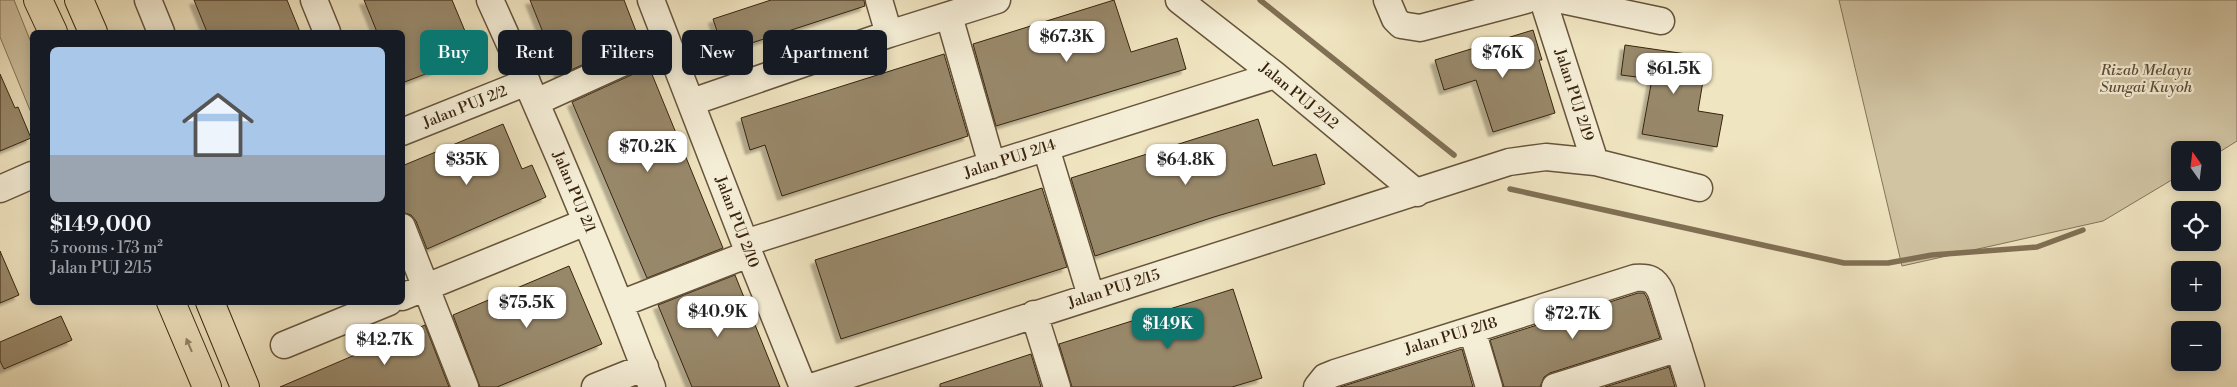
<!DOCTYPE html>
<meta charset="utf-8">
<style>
body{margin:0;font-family:"Libre Bodoni",serif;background:#242831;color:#f1f3f6;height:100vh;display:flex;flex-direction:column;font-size:19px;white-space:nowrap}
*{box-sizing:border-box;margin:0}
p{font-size:16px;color:#9ea1a6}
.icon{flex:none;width:28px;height:28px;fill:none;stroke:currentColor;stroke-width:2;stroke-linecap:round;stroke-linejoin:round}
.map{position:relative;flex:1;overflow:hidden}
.sheet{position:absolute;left:30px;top:30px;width:375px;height:275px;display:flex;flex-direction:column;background:#171b24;border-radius:8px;box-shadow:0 2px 12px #0003}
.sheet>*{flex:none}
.guide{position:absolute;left:420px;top:30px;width:475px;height:45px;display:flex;gap:10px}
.needle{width:32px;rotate:346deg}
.controls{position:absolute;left:2171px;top:141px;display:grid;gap:10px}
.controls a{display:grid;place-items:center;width:50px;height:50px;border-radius:8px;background:#171b24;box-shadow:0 2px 12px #0003;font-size:25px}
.price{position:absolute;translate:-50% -42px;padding:0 11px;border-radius:10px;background:#fff;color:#222;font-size:16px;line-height:32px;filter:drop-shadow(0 1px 2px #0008)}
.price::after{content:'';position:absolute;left:50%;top:30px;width:15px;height:11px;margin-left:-8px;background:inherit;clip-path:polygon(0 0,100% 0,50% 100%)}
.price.on{background:#0f766e;color:#fff}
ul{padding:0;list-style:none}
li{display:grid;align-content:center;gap:10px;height:265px;padding:0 20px}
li+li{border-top:1px solid #363941}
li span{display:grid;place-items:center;height:155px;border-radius:8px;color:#555}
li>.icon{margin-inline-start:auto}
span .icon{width:90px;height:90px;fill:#fffc;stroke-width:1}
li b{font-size:21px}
.tag{padding:0 18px;border-radius:8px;background:#171b24;box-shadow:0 2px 12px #0003;font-size:18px;line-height:45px}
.tag.on{background:#0f766e;color:#fff}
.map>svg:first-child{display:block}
.green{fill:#d1c4a3;stroke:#847458}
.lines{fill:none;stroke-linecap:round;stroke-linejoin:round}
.stream{stroke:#817055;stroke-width:5.5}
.building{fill:#98886b;stroke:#38240e;filter:url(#shadow)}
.minor-casing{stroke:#66543b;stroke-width:29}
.major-casing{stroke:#38240e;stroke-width:30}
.minor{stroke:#f5eed7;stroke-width:26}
.major{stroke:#f0e5c1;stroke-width:28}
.oneway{fill:#948468}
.labels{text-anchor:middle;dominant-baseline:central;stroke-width:4.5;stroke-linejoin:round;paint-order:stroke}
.park-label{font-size:15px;font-style:italic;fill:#5e4c33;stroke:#f5eed7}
.street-label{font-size:15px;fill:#38240e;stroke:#f5eed7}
</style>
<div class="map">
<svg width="2237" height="387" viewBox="0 0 2237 387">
<defs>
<filter id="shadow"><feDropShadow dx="-4.5" dy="4.5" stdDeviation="1" flood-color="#0004"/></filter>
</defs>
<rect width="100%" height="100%" fill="#f0e5c1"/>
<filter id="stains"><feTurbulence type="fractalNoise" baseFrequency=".004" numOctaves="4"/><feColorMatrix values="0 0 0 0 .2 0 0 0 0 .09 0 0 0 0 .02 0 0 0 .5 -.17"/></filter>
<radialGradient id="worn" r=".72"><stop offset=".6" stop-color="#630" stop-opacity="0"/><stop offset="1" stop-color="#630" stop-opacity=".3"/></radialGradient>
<path class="green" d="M0 0H14L32 45V115L0 37Z
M1839 0H2237V141L2213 156 2212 150H2180V175L2103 221 1902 266Z"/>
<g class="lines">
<path class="stream" d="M1260 0 1454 155
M1510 189 1844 263H1888L1932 255 2037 247 2083 230"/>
</g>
<path class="building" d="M194 0H287L300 32H207Z
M364 0H452L475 55 402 83V32H377Z
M530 0H624L639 39 560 75Z
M771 0H864L865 6 724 52 713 19Z
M1114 0 1131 52 1177 38 1186 69 996 126 973 44Z
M1533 30 1542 60H1539L1555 113 1493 132 1476 80 1444 90 1435 60Z
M1625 45 1707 57 1698 111 1723 115 1717 147 1642 134 1652 79 1621 75Z
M944 54 968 136 782 196 765 145 750 150 741 118Z
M649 67 723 248 647 278 572 102Z
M0 74 15 108 18 107 31 138 0 151Z
M1258 119 1273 166 1316 154 1325 184 1214 217 1095 256 1071 178Z
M503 124 522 169 532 165 546 197 427 249 416 221 411 215 402 212V166Z
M1042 188 1067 267 841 339 815 260Z
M0 251 19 295 0 303Z
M569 266 602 344 497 387H480L453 315Z
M735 275 780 387H692L658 305Z
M1233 289 1262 378 1232 387H1072L1059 344Z
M1638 293H1644L1647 298 1660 338 1550 373 1544 377 1540 387H1504L1490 340Z
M61 316 72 340 4 369 0 361V342Z
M425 325 449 387H280Z
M1462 349 1473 387H1340Z
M1031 354 1041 387H940V384Z
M1669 367 1675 387H1605Z"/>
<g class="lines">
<defs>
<path id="minor" d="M148 0 161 32
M314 0 327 32
M490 0C548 127 602 256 652 387
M651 0 745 243 803 387
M879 0 889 34
M1179 0 1275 75 1417 193
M1387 0 1395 19 1401 25 1420 28 1526 0
M1543 0 1595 162
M1562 0 1661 21
M949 16 992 165
M536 102 666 43
M692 102 889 34 997 0
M402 132 527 82
M1046 148 1091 296
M0 189 32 175
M402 227 465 387
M745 243 1275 75
M402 297 586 222
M620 304 749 254
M1034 314 1057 387
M1472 330 1489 387
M284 345 389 302
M595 387 645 367
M811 387 1509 162 1546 157 1595 162 1699 188
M1317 387 1325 377 1335 373 1635 278C1649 277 1655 279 1661 292L1691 387
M1555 387 1679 348"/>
<path id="major" d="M38 0 53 32
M79 0 93 32
M171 302 207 387
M210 302 245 387"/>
</defs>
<use href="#minor" class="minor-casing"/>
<use href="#major" class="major-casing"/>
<use href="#minor" class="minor"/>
<use href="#major" class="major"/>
</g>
<defs><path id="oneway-solid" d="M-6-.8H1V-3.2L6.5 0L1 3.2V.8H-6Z" transform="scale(1.25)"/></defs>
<use class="oneway" href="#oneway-solid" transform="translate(189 345) rotate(-113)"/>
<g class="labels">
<g class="park-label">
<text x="2146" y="70">Rizab Melayu<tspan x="2146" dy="17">Sungai Kuyoh</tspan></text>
</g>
<g class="street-label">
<text transform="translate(1574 95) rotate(72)">Jalan PUJ 2/19</text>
<text transform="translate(1299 96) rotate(39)">Jalan PUJ 2/12</text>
<text transform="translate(465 107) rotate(-22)">Jalan PUJ 2/2</text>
<text transform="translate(1010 159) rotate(-18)">Jalan PUJ 2/14</text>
<text transform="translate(574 192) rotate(67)">Jalan PUJ 2/1</text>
<text transform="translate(737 222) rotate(69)">Jalan PUJ 2/10</text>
<text transform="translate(1114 289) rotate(-18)">Jalan PUJ 2/15</text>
<text transform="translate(1451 336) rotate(-17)">Jalan PUJ 2/18</text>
</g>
</g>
<rect width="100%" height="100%" filter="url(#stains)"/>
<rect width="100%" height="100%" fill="url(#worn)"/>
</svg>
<div class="controls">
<a><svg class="needle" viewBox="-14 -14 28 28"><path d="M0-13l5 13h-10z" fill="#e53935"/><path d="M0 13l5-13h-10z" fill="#9ea1a6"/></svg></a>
<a><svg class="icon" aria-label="locate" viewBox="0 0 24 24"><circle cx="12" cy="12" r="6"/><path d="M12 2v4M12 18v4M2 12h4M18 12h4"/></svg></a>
<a>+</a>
<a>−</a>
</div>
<b class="price" style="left:1067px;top:63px">$67.3K</b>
<b class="price" style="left:1503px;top:79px">$76K</b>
<b class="price" style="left:1674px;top:95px">$61.5K</b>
<b class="price" style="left:648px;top:173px">$70.2K</b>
<b class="price" style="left:467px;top:186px">$35K</b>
<b class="price" style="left:1186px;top:186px">$64.8K</b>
<b class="price" style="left:527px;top:329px">$75.5K</b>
<b class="price" style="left:718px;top:338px">$40.9K</b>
<b class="price" style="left:1573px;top:340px">$72.7K</b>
<b class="price on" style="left:1168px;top:350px">$149K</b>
<b class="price" style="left:385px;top:366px">$42.7K</b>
<div class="guide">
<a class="tag on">Buy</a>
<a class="tag">Rent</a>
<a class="tag">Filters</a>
<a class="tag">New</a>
<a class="tag">Apartment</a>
</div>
<section class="sheet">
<ul>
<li><span style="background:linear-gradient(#a9c7e8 70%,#9aa5b1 0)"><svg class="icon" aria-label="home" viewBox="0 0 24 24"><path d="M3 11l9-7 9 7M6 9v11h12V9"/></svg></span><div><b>$149,000</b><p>5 rooms · 173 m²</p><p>Jalan PUJ 2/15</p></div></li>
</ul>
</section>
</div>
